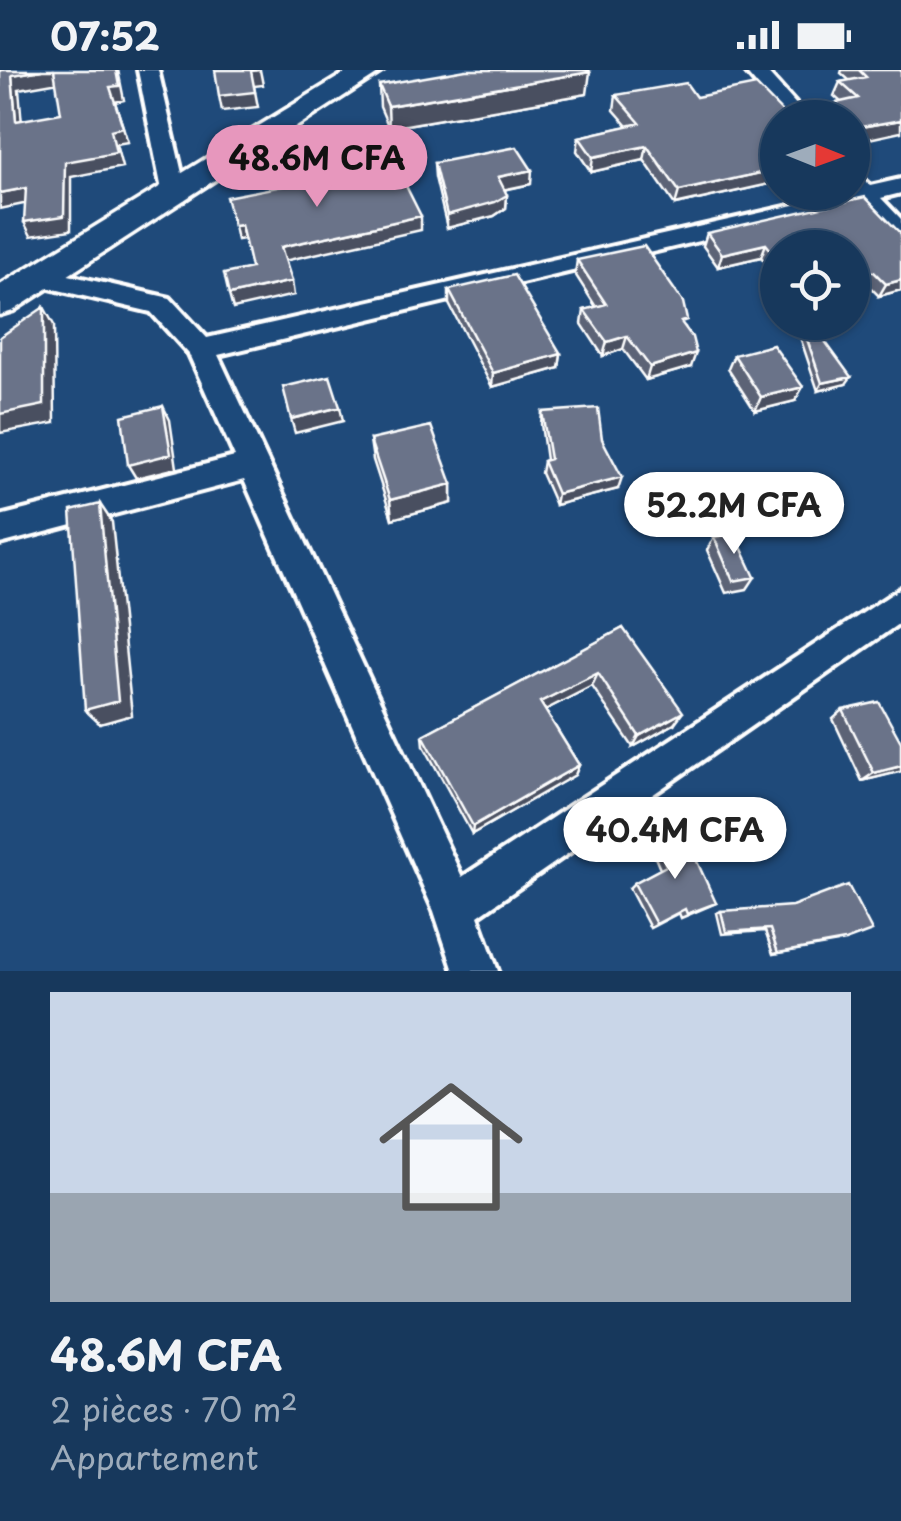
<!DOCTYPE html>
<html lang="fr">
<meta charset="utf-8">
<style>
body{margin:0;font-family:"Playpen Sans",sans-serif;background:#203f62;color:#f1f3f6;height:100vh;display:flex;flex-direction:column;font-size:38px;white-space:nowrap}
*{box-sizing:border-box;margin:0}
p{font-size:32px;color:#9eacbb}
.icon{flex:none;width:55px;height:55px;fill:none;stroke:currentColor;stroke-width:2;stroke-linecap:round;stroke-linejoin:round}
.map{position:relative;height:901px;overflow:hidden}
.drawer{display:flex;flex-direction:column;background:#17385c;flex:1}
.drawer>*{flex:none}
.needle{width:65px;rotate:91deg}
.fabs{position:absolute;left:760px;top:30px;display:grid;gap:20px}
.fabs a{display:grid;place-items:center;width:110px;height:110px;border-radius:50%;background:#17385c;box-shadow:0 2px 8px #0004,0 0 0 2px #365272;font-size:50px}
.price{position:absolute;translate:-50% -85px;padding:0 22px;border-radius:35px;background:#fff;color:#222;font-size:32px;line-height:65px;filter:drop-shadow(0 2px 5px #0008)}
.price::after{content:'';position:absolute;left:50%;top:60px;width:30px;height:22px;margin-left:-15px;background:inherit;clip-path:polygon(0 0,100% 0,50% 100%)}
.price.selected{background:#e797bd;color:#111}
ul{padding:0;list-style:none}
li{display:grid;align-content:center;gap:20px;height:530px;padding:0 50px}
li+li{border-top:2px solid #365272}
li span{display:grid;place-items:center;height:310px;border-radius:0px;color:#555}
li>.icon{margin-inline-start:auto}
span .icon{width:180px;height:180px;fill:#fffc;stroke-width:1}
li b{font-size:42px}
.status{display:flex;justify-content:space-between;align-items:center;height:70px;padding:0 50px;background:#17385c;direction:ltr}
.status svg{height:28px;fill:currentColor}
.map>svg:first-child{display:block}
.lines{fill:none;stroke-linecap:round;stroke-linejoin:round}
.street-casing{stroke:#fff;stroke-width:8}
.secondary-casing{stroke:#fff;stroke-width:7}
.street{fill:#1f4a7a;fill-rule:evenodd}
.secondary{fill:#1f4a7a;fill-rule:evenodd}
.wall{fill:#5b6376;stroke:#fff;stroke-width:2.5}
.shaded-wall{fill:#4a5060;stroke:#fff;stroke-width:2.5}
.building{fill:#6a7389;stroke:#fff;stroke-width:2.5}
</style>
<div class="status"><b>07:52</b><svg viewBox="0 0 49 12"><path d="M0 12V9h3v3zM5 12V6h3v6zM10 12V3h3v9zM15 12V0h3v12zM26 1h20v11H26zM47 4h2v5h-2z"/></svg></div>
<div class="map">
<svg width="901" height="901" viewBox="0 0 901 901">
<rect width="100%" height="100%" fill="#1f4a7a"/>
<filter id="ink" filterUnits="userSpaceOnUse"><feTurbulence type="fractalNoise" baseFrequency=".01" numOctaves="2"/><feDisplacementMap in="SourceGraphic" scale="20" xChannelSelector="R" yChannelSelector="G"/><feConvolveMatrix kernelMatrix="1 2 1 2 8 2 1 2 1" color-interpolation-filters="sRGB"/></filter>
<g filter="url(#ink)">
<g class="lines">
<defs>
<path id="street" d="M138 0H158L187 125 184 130H166L163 125Z
M744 0H765L808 48H785Z
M852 107 863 109 870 116 901 109V123L881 128 901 149V172L892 170 859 133 218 285 462 807 901 518V552L478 846 498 901H454L434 841 244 410 0 474V446L235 387 189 284 151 242 33 214 29 208 33 202 42 199 170 228 207 268 852 122Z"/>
<path id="secondary" d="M350 0H384L13 241 0 245V215Z"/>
</defs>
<use href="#street" class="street-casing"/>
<use href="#secondary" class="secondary-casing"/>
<use href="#street" class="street"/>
<use href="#secondary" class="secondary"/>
</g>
<path class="wall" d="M842 0H901L855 72 852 69V48L830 47 836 33 841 32 834 26 840 12 849 10 841 3Z
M379 15 587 24 389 58 380 37Z
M616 25 696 27 778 48V112L675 135 644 90 591 102 577 81 579 67 628 56 614 40Z
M434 93 531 114 504 120 507 125 506 138 494 146 447 158 435 107Z
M707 163 901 164V220L879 226 867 214H853L852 178H778V209L761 187 718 197 703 176Z
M577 190 685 257 691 297 646 310 623 279 603 286 582 254 584 240 596 237 575 204Z
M449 220 561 284 559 298 492 317 449 234Z
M795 252H811L846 314 818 321Z
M734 285 795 331 755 341 728 299Z
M542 342 602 369 618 419 555 435 541 403 543 391 546 390 541 354Z
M370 370 452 414V433L392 449 373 390Z
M714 467 755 507 747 519 726 523 707 480Z
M623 558 674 654 633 677 592 616 545 640 579 695 575 705 472 764 424 676 423 665Z
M843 640 901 672V701L862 711 833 649Z
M656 773 716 833 681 848 679 843 650 858 629 818 634 813 660 799 651 778Z
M721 841 838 873 773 884 765 861 722 864 717 843Z"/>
<path class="shaded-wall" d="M42 0H54L59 12 19 19 23 66 16 51 12 5Z
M116 0H118L124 30 115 32 128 72 116 74 122 97 71 107V160L31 166 24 152 65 92 111 60 110 17Z
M260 0 263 15 254 16 258 37 222 41 219 26 251 1Z
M590 2 587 24 389 58 388 36Z
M901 50V62L855 72 861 57Z
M647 76 644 90 591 102 593 87Z
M778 99V112L675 135 679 121Z
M532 100 531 114 497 121 498 107Z
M26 118 33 132 0 139V123Z
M507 125 506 138 494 146 447 158V145Z
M421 146V160L284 191 281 177Z
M241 155 244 169 237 170 234 156Z
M766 174 761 187 718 197 722 184Z
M901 210V220L879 226 886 214Z
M292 211 294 225 233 239 229 225Z
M44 237 54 255 55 353 0 363V344Z
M627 266 623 279 603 286 607 272Z
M696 283 691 297 646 310 650 297Z
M561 284 559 298 492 317 493 303Z
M851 307 846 314 818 321 822 313Z
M803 317 795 331 755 341 761 327Z
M163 336 170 350 177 398 136 408 128 395Z
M340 337 343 351 295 363 291 349Z
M622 407 618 419 555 435 557 424Z
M452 414V433L392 449 390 430Z
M100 434 112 452 132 645 100 654 85 640Z
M598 603 592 616 537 644 540 632Z
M683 642 674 654 633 677 639 666Z
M579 695 575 705 472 764 473 756Z
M901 696V701L899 702 862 711 874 703Z"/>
<path class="building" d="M0 0H42L12 5 16 51 61 43 54 0H116L119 16 110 17 123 57 111 60 116 83 65 92 64 146 24 152 26 118 0 123Z
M215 0H256L251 1 255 22 219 26Z
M466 0H589L590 2 388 36 379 15Z
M859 0H901V50L861 57 836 33 858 28 840 12 866 7Z
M686 13 696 27 756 15 788 48H778V99L679 121 647 76 593 87 579 67 640 53 616 25Z
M384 72 421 146 281 177 292 211 229 225 224 204 251 198 241 155 234 156 226 127 298 113 294 93 330 88 327 82Z
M517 77 532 100 498 107 507 125 495 132 447 145 434 93Z
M865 127 901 164V210L886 214 874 202 860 201 856 189 852 190V178H778V189L766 174 722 184 707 163Z
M644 176 683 232 687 250 681 252 692 267 696 283 650 297 627 266 607 272 584 240 606 234 577 190Z
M514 205 561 284 493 303 449 220Z
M44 237V335L0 344V267Z
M801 252H811L851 307 822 313Z
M773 275 803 317 761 327 734 285Z
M330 306 340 337 291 349 283 317Z
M163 336 171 384 128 395 122 346Z
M598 338 602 369 622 407 557 424 543 391 550 389 542 342Z
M431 356 452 414 390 430 370 370Z
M100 434 118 631 85 640 71 441Z
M735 464 755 507 733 511 714 467Z
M623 558 683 642 639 666 598 603 540 632 579 695 473 756 423 665Z
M879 632 901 672V696L874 703 843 640Z
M684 763 716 833 687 844 685 839 656 854 634 813 666 796 656 773Z
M848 815 872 861 845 871 778 883 770 859 726 862 721 841 792 836Z"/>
</g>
</svg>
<div class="fabs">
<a><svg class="needle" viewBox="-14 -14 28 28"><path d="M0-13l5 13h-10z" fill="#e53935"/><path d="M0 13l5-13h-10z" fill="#9eacbb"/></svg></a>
<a><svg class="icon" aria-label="locate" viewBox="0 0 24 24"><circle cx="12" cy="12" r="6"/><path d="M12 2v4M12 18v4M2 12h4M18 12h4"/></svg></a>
</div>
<b class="price selected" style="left:317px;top:140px">48.6M CFA</b>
<b class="price" style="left:734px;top:487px">52.2M CFA</b>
<b class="price" style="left:675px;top:812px">40.4M CFA</b>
</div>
<section class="drawer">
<ul>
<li><span style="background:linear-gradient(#c9d6e8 65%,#9aa5b1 0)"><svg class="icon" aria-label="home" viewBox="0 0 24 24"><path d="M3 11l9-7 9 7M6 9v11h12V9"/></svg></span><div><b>48.6M CFA</b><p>2 pièces · 70 m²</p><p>Appartement</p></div></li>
</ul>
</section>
